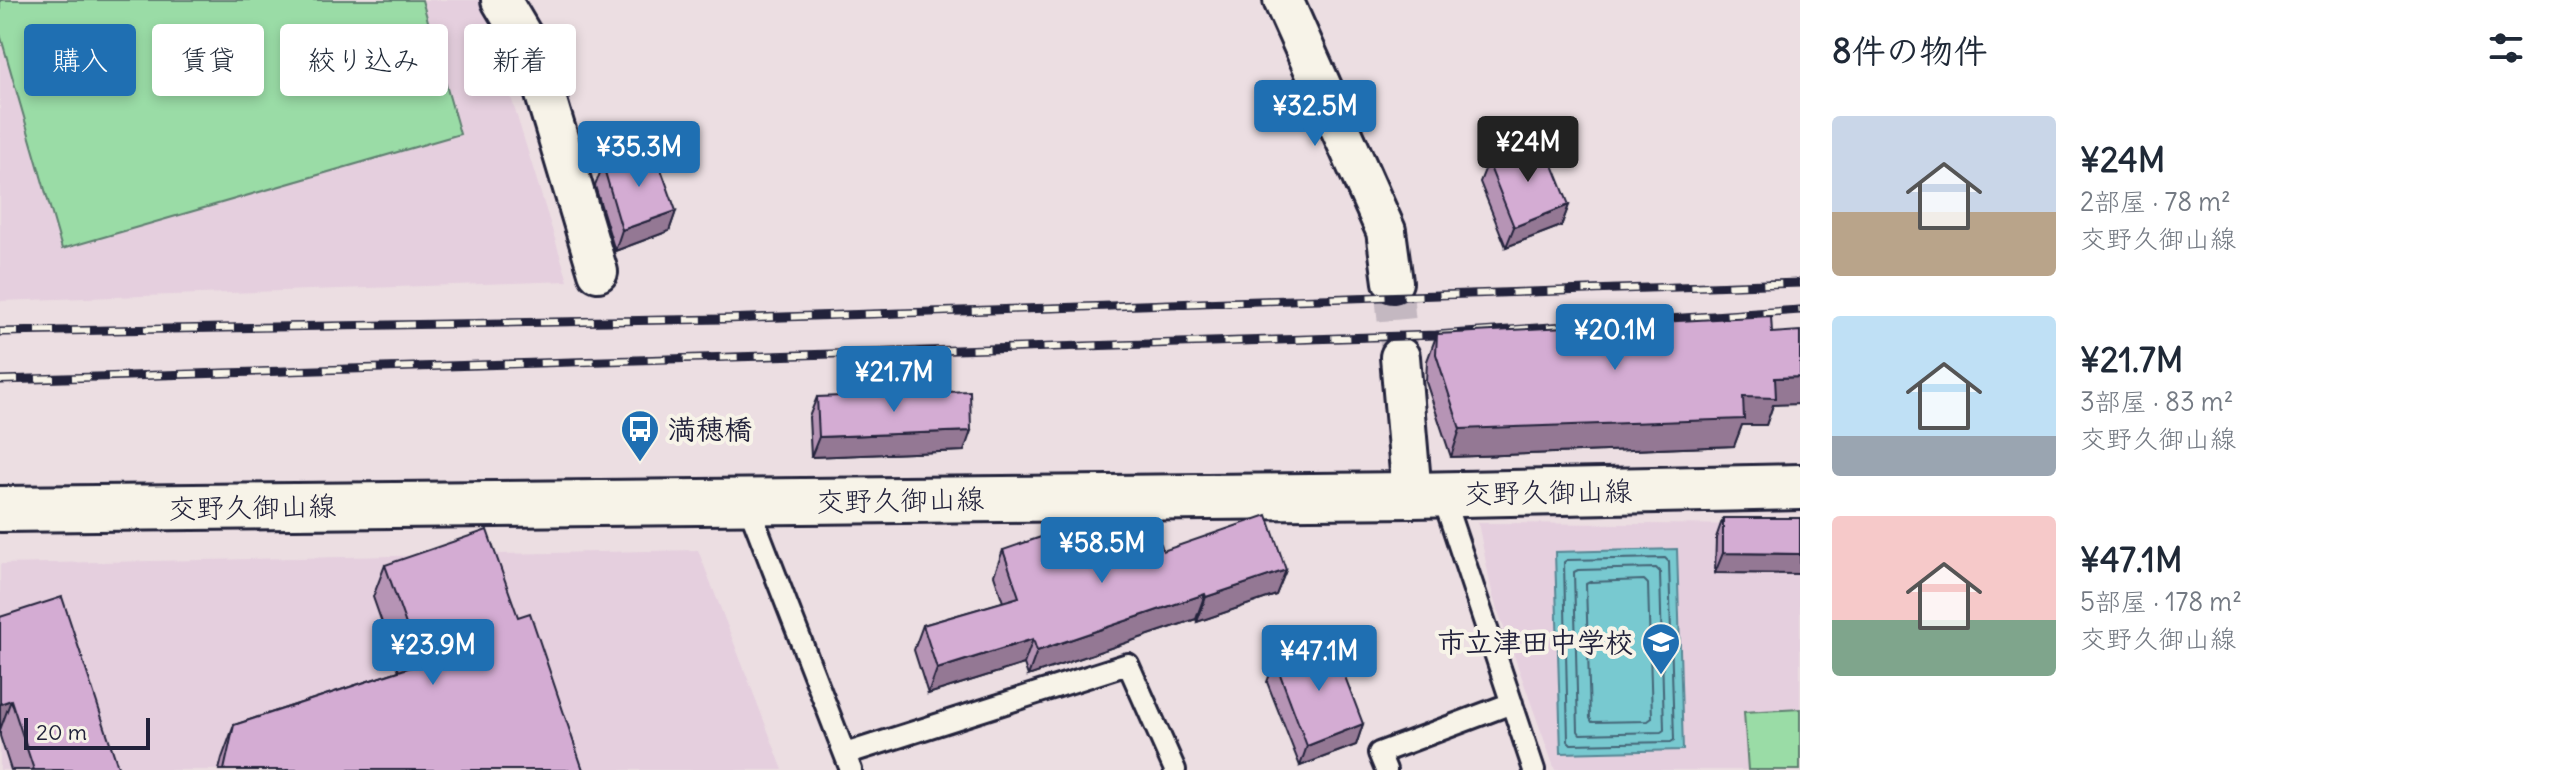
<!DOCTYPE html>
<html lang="ja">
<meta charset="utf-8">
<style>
body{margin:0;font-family:Delius,"Klee One",sans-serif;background:#f6f6f7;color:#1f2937;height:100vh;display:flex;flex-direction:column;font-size:30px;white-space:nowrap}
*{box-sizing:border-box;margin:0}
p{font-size:26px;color:#747a83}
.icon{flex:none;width:44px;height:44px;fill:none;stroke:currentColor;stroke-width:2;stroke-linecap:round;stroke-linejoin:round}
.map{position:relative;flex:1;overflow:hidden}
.panel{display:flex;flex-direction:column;background:#fff;width:760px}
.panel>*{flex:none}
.top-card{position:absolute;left:24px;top:24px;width:760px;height:72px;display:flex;gap:16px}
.scale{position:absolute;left:24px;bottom:20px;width:126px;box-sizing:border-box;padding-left:8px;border:4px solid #22223b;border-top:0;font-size:22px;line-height:28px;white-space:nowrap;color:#22223b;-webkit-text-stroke:6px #f7f3e8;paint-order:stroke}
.price{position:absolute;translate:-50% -68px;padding:0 18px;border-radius:8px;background:#1f6fb2;color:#fff;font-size:26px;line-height:52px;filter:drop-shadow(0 2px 4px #0008)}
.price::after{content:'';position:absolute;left:50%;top:48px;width:24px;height:18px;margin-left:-12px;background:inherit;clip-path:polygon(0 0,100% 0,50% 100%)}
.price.selected{background:#222;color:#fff}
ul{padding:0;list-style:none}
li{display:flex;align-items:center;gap:24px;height:200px;padding:0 32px}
li span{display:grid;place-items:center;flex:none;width:224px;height:160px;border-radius:8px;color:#555}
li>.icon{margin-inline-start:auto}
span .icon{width:96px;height:96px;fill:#fffc;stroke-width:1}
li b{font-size:34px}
h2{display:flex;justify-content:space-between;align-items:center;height:96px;padding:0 32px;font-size:34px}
.chip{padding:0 28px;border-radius:8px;background:#fff;box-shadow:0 4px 12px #0003;font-size:28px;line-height:72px}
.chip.selected{background:#1f6fb2;color:#fff}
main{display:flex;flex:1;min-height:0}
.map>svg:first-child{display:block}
.built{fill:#e5cfde}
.green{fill:#9adca6;stroke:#5e7f70;stroke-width:2}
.water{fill:#78c9d0;stroke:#568694;stroke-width:2}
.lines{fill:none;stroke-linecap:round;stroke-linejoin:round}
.shore{stroke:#446577;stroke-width:2}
.minor-tunnel{stroke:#c4b8c1;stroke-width:38;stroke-dasharray:38 19;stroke-linecap:butt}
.service-casing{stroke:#22223b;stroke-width:26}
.minor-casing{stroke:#22223b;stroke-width:44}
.secondary-casing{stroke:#22223b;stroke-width:50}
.service{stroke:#f7f3e8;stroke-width:20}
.minor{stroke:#f7f3e8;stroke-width:38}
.secondary{stroke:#f7f3e8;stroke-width:44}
.rail-casing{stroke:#22223b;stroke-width:9}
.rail{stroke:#f7f3e8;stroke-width:6;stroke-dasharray:18;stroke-linecap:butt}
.wall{fill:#b694b5;stroke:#22223b;stroke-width:2}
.shaded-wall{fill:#947894;stroke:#22223b;stroke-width:2}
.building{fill:#d4acd3;stroke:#22223b;stroke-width:2}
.labels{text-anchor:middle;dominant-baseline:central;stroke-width:8;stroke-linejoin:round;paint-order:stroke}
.poi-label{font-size:28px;font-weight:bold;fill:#22223b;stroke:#f7f3e8;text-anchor:start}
.street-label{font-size:28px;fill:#22223b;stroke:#f7f3e8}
</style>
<main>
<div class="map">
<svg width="1800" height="770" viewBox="0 0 1800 770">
<rect width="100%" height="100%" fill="#ecdee2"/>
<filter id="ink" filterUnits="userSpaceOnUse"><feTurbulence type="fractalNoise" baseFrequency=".0125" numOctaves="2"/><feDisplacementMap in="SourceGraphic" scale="16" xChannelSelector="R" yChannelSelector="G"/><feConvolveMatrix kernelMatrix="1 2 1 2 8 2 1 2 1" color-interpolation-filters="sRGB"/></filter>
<g filter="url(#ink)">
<path class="built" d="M0 0H481L568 281 0 301Z
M1478 523 1800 525V770H1555L1493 597Z
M698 550 783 770H0V564Z"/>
<path class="green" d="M0 0H422L460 134 62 249 0 34Z
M1800 709V770H1748L1744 712Z"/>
<path class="water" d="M1677 549 1683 750 1561 753 1555 552Z"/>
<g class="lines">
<path class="shore" d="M1665 558 1669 562 1674 740 1671 742 1571 744 1568 741 1564 562 1567 560Z
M1656 568 1660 572 1664 730 1661 732 1580 734 1578 731 1574 572 1578 570Z
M1644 580 1648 584 1652 718 1648 721 1592 722 1590 718 1586 584 1590 582Z"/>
<path class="minor-tunnel" d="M1393 282 1400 357"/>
<defs>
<path id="service" d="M1442 494 1534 770
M747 502 851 770
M845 754 1128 664 1175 770
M1386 770 1379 753 1512 703"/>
<path id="minor" d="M501 0 533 54 598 272
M1283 0 1386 231 1393 282
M1400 357 1412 495"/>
<path id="secondary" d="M0 509 1412 495 1800 487"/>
</defs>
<use href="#service" class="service-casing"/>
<use href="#minor" class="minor-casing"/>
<use href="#secondary" class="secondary-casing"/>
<use href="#service" class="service"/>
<use href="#minor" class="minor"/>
<use href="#secondary" class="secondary"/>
<defs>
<path id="rail" d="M0 332 723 319 1800 283
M0 380 1436 335 1800 310"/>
</defs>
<use href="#rail" class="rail-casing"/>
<use href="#rail" class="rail"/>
</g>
<path class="wall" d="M1488 162 1569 205 1561 226 1506 247 1480 182Z
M603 165 676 211 669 231 615 251 595 186Z
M1437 334 1773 405 1766 425H1742L1734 446 1451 457 1426 382 1427 361Z
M817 397 964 451 811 457 809 417Z
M1723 518H1800L1715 573 1716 538Z
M1003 550 1163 551 1286 570 1276 595 1197 622 1196 619 1028 676 1024 664 928 694 914 650 923 625 1003 602 994 575Z
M385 565 518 617 583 770H219L222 758 234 725 399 671 373 597Z
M0 617 119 770H11L0 736Z
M1275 661 1363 724 1356 745 1300 766 1267 682Z"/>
<path class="shaded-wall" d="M1569 205 1561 226 1506 247 1514 227Z
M676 211 669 231 615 251 622 230Z
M1800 377V404L1773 405 1766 425H1742L1734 446 1451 457 1460 429 1743 397 1775 378Z
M971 431 964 451 811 457 819 437Z
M1723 553 1800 554V574L1715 573Z
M1286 570 1276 595 1197 622 1206 597Z
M1205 594 1196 619 1028 676 1037 651Z
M1033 639 1024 664 928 694 937 669Z
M11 700 0 730V704Z
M1363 724 1356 745 1300 766 1307 746Z"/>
<path class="building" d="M1543 140 1569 205 1514 227 1488 162Z
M653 147 676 211 622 230 603 165Z
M1771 316 1772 333 1800 331V377L1775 378 1776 398 1743 397 1744 419 1460 429 1436 354 1437 334Z
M970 391 971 431 819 437 817 397Z
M1267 515 1286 570 1206 597 1205 594 1037 651 1033 639 937 669 923 625 1019 597 1003 550 1079 524 1131 528 1139 551 1161 544 1163 551Z
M1723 518H1800V554L1723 553Z
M487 530 518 617 530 613 583 770H224L234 725 420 664 385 565Z
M62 597 119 770H34L11 700 0 704V617Z
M1331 640 1363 724 1307 746 1275 661Z"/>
</g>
<defs>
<symbol id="bus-pin" viewBox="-11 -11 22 30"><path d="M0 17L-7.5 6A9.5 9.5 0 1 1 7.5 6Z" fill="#1f6fb2" stroke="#f7f3e8"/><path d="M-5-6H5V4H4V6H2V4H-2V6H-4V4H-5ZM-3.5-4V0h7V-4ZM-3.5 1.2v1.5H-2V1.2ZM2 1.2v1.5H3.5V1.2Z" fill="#fff"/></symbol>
<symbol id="school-pin" viewBox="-11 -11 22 30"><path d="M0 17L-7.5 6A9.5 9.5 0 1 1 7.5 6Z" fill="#1f6fb2" stroke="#f7f3e8"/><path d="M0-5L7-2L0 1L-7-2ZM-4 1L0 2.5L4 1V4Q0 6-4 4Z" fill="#fff"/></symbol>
</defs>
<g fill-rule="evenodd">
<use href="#bus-pin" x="618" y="407" width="44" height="60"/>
<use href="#school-pin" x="1639" y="620" width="44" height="60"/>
</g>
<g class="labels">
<g class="poi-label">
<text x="668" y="429">満穂橋</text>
<text x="1633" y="642" text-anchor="end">市立津田中学校</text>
</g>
<g class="street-label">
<text transform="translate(1548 492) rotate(-1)">交野久御山線</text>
<text transform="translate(900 500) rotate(-1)">交野久御山線</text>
<text transform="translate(252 507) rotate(-1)">交野久御山線</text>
</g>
</g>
</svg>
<div class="scale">20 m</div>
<b class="price" style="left:1315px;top:148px">¥32.5M</b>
<b class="price selected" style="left:1528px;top:184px">¥24M</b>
<b class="price" style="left:639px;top:189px">¥35.3M</b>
<b class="price" style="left:1615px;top:372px">¥20.1M</b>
<b class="price" style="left:894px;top:414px">¥21.7M</b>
<b class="price" style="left:1102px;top:585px">¥58.5M</b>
<b class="price" style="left:433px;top:687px">¥23.9M</b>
<b class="price" style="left:1319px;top:693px">¥47.1M</b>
<div class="top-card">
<a class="chip selected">購入</a>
<a class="chip">賃貸</a>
<a class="chip">絞り込み</a>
<a class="chip">新着</a>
</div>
</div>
<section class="panel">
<h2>8件の物件<svg class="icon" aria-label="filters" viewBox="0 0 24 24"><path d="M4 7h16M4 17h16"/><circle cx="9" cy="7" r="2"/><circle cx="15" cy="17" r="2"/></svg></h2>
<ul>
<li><span style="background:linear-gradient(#c9d6e8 60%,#b9a48a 0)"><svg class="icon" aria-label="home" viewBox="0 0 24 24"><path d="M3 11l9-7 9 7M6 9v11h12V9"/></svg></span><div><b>¥24M</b><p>2部屋 · 78 m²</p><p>交野久御山線</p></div></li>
<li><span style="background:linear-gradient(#bfe0f5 75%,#9aa5b1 0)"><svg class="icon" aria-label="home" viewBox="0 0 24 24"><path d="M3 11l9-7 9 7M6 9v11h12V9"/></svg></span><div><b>¥21.7M</b><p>3部屋 · 83 m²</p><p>交野久御山線</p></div></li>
<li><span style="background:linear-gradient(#f6c9c9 65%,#7fa58c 0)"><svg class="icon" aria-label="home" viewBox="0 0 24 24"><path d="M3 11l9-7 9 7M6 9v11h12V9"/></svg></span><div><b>¥47.1M</b><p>5部屋 · 178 m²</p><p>交野久御山線</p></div></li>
</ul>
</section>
</main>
